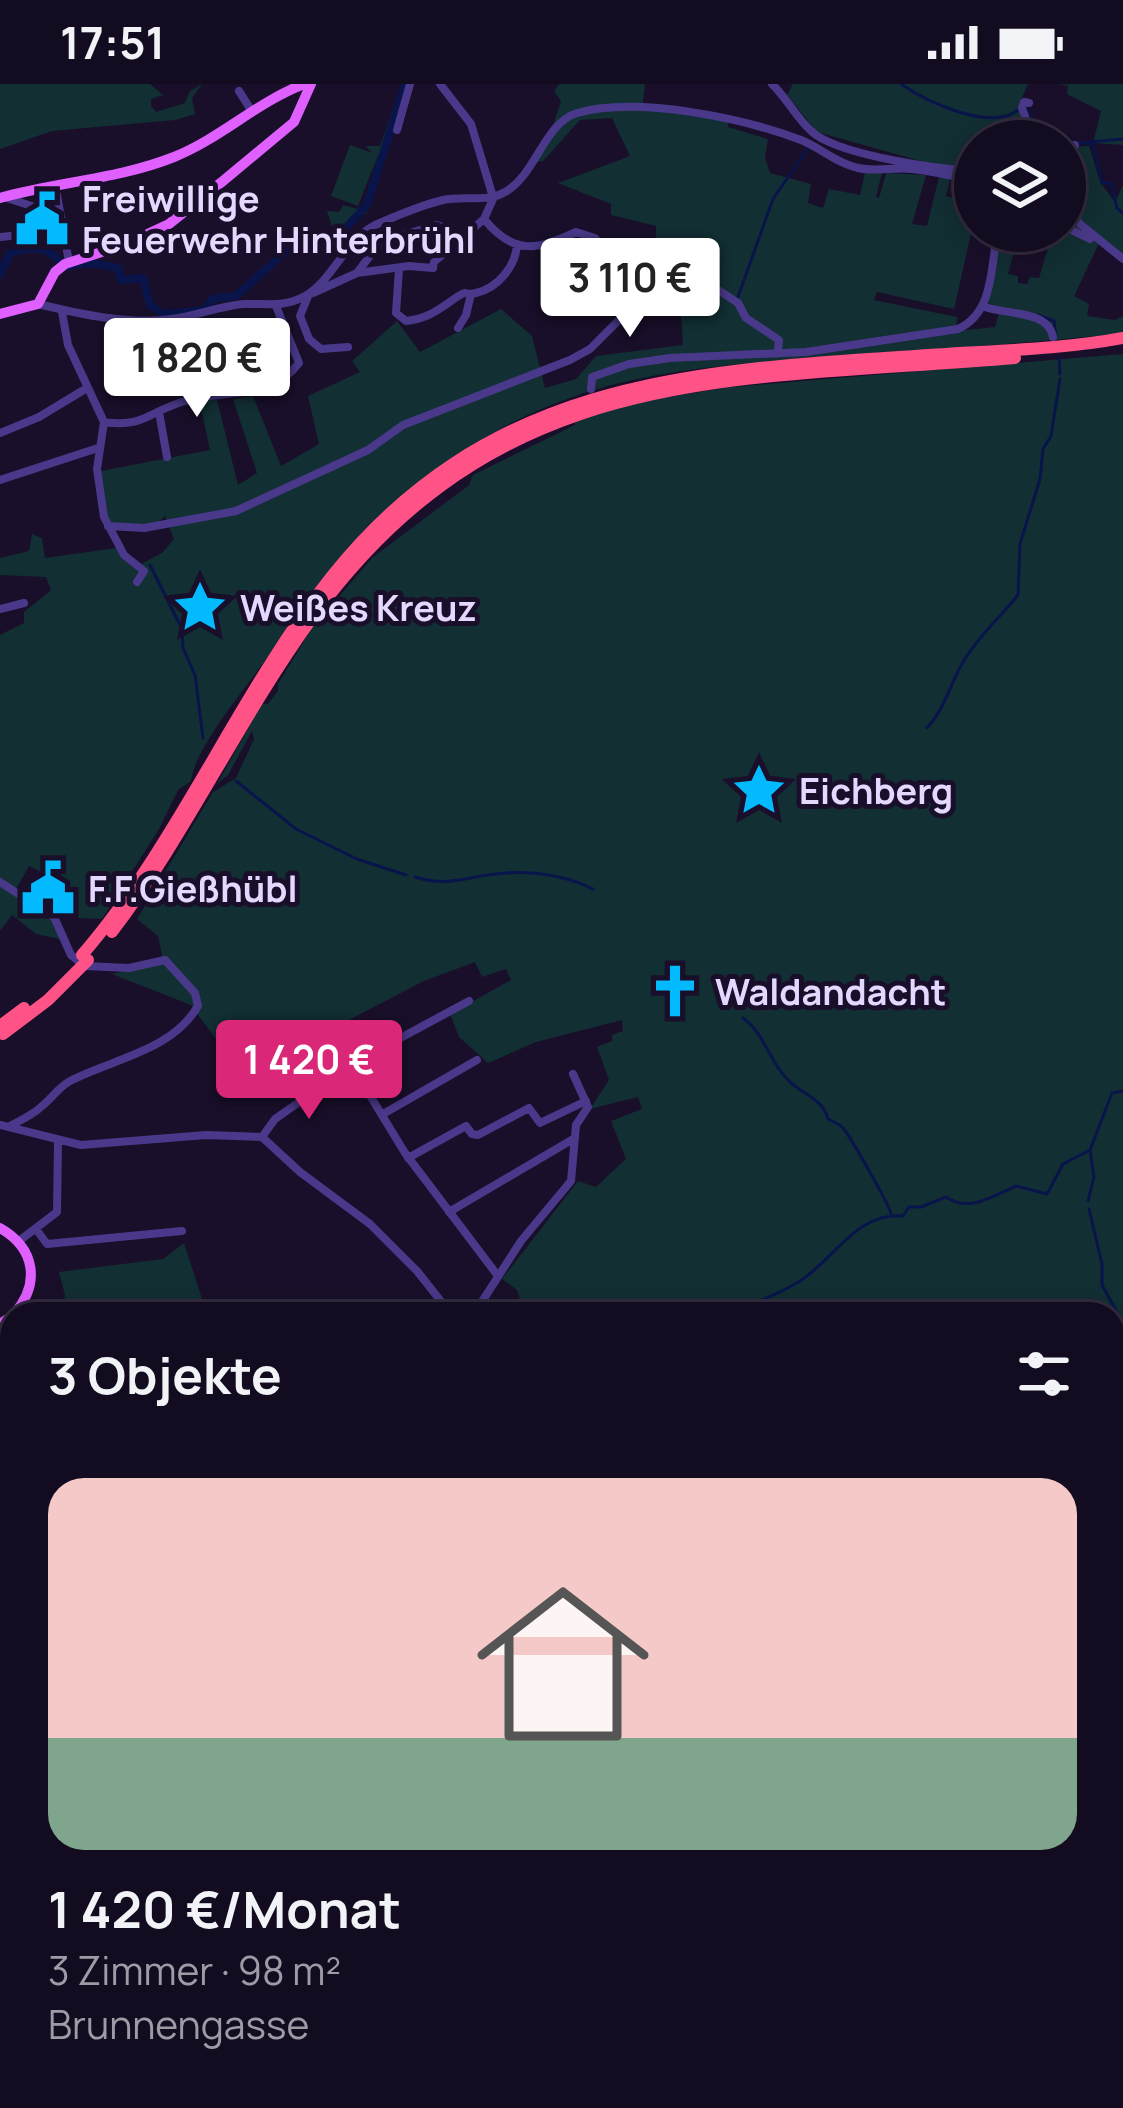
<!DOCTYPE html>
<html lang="de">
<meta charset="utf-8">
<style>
body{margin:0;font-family:Manrope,sans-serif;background:#20192d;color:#f1f3f6;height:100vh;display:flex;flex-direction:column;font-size:45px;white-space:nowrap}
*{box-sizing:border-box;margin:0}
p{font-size:39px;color:#9d9ba5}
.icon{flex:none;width:66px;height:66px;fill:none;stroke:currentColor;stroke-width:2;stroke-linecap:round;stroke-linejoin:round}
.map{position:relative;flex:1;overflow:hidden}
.panel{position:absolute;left:0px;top:1218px;width:1125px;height:807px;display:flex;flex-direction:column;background:#130b20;border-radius:36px 36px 0 0;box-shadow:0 6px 30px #0003,0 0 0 3px #322b3e}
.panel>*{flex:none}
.tools{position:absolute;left:954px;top:36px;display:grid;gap:24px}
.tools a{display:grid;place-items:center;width:132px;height:132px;border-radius:50%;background:#130b20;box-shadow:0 6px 30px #0003,0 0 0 3px #322b3e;font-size:60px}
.price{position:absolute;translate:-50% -102px;padding:0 27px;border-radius:12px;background:#fff;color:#222;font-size:39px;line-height:78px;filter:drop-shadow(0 3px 6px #0008)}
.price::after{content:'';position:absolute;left:50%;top:72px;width:36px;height:27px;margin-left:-18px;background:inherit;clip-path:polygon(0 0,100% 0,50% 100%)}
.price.active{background:#db2777;color:#fff}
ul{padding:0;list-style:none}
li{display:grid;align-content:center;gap:24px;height:636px;padding:0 48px}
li+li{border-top:3px solid #322b3e}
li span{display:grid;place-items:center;height:372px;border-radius:36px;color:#555}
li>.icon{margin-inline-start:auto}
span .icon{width:216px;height:216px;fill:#fffc;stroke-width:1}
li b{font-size:51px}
h2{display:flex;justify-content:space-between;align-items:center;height:144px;padding:0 48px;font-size:51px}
.status{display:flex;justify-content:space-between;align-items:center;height:84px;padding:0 60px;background:#130b20;direction:ltr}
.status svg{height:33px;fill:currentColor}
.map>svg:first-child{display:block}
.green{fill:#122f34}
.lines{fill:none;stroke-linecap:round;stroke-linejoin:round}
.stream{stroke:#09154a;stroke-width:3}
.river{stroke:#09154a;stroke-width:8}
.minor{stroke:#4a398a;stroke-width:8}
.major{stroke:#df5fff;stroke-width:10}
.highway{stroke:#ff5387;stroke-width:12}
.highway-bridge{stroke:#ff5387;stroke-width:12}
.labels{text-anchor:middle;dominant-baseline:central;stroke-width:10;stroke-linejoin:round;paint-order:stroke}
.poi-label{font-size:36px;font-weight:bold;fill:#e4d8ff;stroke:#190f2a;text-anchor:start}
</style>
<div class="status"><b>17:51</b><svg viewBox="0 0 49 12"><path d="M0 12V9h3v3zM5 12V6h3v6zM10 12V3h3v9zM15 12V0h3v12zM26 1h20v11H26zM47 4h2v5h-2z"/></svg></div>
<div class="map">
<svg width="1123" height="2024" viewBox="0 0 1123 2024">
<rect width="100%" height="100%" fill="#190f2a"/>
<path class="green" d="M0 0H150L163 11 151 15V22L156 28 185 19 190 7 202 0 192 14 195 30 175 36 52 47 0 65Z
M402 0H407V6L366 130 357 128 335 152 327 127 339 128 343 121 357 125 364 119 378 71 358 122 331 112 350 61 373 69 365 62H380Z
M559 0H645L642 25 729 37 728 43 768 55 765 73 770 89 811 100 808 119 823 124 829 105 860 111 865 88 882 89 876 113 879 114 886 89 926 91 912 140 927 142 939 93 950 94 946 112 960 116 958 128 975 132 954 225 877 208 874 216 957 233 956 247 995 243 999 229 1049 238 997 227 988 219 997 163 1014 168 1008 190 1018 192V199L1027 200 1030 193 1039 194 1053 147H1065V126L1099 159 1074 212 1089 220 1087 232 1115 236 1123 232V249C1017 261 911 266 805 274 729 281 653 286 581 310 451 353 350 445 277 559 255 594 196 659 191 697L178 706 159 745 102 835 78 834 69 824 73 804 29 782 14 809 54 836 64 856 36 850 12 831 0 847V551L24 539V528L51 506 46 493 0 491V474L29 467 32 450 42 454 45 474 116 464 134 484 162 469 174 455 165 432 154 442 111 440 107 435 101 387 210 366 199 315 217 316 238 401 257 389 233 315 253 312 281 382 319 360 308 312 360 288 352 277 397 237 420 268 501 225 532 252 545 304 576 295 596 272 683 261 681 233 657 200 656 142 611 131V120L558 99 630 72 612 34 580 36 543 77 536 78 545 65 561 17 554 7Z
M793 0H1028L1020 18 1032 57H975V84L935 81 817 48 787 11Z
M1060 0H1123V61L1093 59 1101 27 1067 10 1068 2Z
M1089 62 1100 98 1115 118 1123 101V172L1092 149 1065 120V63Z
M1123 270V2024H0V1464L12 1467V2013H1113V1230H525L517 1206 502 1195 578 1097 596 1103 626 1075 611 1037 642 1025 638 1013 590 1025 609 996 597 963 612 957V951L623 947 622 936 536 958 488 979 459 953 450 930 511 896 506 885 482 893 475 878 424 897 341 940 350 956 313 984 285 961 239 958 226 969 191 921 112 890 157 879 162 871 158 852 137 835 213 708 236 694 254 655 252 647 228 691 217 700 262 620H268L278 607V600L312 544 372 474 469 401 473 391 575 341V337L637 318 731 303Z
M184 1159 207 1230H116L109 1223 101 1230H61L65 1211 59 1188 163 1175Z"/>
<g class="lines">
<path class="stream" d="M901 0C927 18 991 48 1018 26
M1028 26 1040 57
M1074 58 1093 60 1102 99H1111L1117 124 1123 129
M1089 58 1123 55
M738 213 773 115 808 64
M1038 231 1054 237 1056 252
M1059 275 1060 290
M150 481 182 545 183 564 195 591 203 654
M927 644C948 621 951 593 969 569 982 549 1003 530 1018 511L1020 460 1040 395 1043 365 1051 352 1060 295
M236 697 296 745 357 775 406 791
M415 793C441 801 455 797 481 792 518 785 559 788 593 805
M743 934C766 951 768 976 788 996 802 1011 822 1013 828 1035 834 1038 840 1040 844 1045 852 1056 889 1120 891 1130
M1088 1117 1094 1093 1090 1066 1112 1009 1123 1007
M1089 1125 1102 1180V1201L1123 1239
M720 1230C748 1222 774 1213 800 1197 834 1175 858 1127 903 1132L909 1123H921L946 1113C969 1129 993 1112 1016 1102L1047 1110 1063 1080 1090 1066
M1123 1241V1249
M1113 1270 1123 1263"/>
<path class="river" d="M0 190 10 169C33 162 49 161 64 183L91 179 118 184 121 196 143 194 150 221 163 230 205 226 212 215 236 212 294 160 332 159 367 121 405 0"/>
<path class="minor" d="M440 0 471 40 493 113
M772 0C788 15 798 38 816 51 847 72 936 85 975 87
M239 7 251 26
M1029 19 1024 18 1022 24 1034 57
M397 46 410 0
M1065 62 1075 61
M57 111 69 178
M4 113 59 131
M1065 122 1080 140 1123 175
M484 135C514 172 537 166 576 148L595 154 616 180 656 181 697 192 738 219 746 234 779 256 778 266
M1065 143 1090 155
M0 153 63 147
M399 185 396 229 406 237C430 234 439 225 457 213 469 205 463 212 476 209 498 204 516 182 517 160
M357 189 375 165 396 153 437 141 444 143 457 158
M313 209 357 189 409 182 433 184 434 178 484 135 493 115
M309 210 300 232 309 255 321 265 348 263
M38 220C80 230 127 241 172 235 196 232 220 222 243 220 266 219 284 224 305 212 334 195 346 155 375 141 396 132 421 121 443 116 464 111 487 119 505 108 536 91 544 39 577 29 638 12 743 34 801 56 821 64 836 79 858 84 876 88 894 83 912 85 933 87 954 93 975 96
M985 223C1007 231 1048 226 1053 253
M62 228 68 261 104 338 97 385 104 433 124 471 144 487 137 498
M458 244 466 231 471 210
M591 305 592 293 629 280 670 274 806 268 958 245C995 228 990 182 998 147
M159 328 167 373
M104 338C145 344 149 327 185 317 224 305 270 317 299 279L276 222
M0 349 39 333 87 304
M0 396 98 364
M108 442 144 444 236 427 368 366 403 341 570 276 590 265 655 200 656 181
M0 525 24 519
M0 798 54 833 71 871 85 882 129 884 165 876 195 909 198 922C172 967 112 975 70 997 59 1003 52 1014 42 1022 33 1031 21 1036 10 1042
M352 982 405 1069 498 1192
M383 1030 477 976
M0 1041 81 1061 206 1051 262 1053 300 1088 370 1140 417 1187 451 1230
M262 1053 275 1035 356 978 469 917
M408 1074 466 1042 472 1050 478 1051 529 1024 540 1039 586 1017
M449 1128 575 1054
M36 1145 47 1160 182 1147
M19 1157 57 1128 58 1058
M474 1230 521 1157 571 1097 576 1041 588 1023 573 990
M0 1290 11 1274
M0 1331 12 1341
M0 1372 12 1373
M0 1423 12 1424
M0 1457 12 1459"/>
<path class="major" d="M0 114C57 98 119 95 174 73 221 54 257 18 304 0
M0 230 38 220 55 188 65 180 126 160 169 140 223 97 294 38 311 0
M0 1144C35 1164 41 1199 14 1230
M0 1240 12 1232"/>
<path class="highway" d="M112 848C187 749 239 635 312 534 500 276 729 298 1015 274
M82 871C181 756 238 610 332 492 499 283 717 286 960 269 1014 266 1070 264 1123 254"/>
<path class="highway-bridge" d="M0 942 24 924
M3 950 48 916 88 876"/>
</g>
<defs>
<symbol id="civic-bare" viewBox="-9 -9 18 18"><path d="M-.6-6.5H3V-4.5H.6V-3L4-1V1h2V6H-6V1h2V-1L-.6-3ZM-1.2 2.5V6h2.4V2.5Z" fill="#04baff" stroke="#190f2a" stroke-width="2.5" paint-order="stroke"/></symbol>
<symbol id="sight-bare" viewBox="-9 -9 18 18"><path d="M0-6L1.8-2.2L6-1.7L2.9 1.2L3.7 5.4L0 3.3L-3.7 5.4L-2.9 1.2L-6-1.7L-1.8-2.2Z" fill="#04baff" stroke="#190f2a" stroke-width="2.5" paint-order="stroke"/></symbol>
<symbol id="church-bare" viewBox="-9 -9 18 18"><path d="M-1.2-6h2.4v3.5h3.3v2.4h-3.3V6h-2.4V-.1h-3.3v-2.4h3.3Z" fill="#04baff" stroke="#190f2a" stroke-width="2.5" paint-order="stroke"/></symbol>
</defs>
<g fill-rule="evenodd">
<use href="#civic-bare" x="4" y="97" width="76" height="76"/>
<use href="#sight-bare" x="162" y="485" width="76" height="76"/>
<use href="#sight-bare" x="721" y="668" width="76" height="76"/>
<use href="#civic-bare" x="10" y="766" width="76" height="76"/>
<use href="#church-bare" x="637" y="869" width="76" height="76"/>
</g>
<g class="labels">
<g class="poi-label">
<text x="82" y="114">Freiwillige<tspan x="82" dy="41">Feuerwehr Hinterbrühl</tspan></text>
<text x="240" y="523">Weißes Kreuz</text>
<text x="799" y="706">Eichberg</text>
<text x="88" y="804">F.F.Gießhübl</text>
<text x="715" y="907">Waldandacht</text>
</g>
</g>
</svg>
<div class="tools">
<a><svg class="icon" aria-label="layers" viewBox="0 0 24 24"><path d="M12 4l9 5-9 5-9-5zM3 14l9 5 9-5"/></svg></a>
</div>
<b class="price" style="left:630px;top:256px">3 110 €</b>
<b class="price" style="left:197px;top:336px">1 820 €</b>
<b class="price active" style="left:309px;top:1038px">1 420 €</b>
<section class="panel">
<h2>3 Objekte<svg class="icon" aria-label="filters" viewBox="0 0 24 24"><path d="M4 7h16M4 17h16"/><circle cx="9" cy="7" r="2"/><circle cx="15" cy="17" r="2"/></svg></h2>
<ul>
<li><span style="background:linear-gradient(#f6c9c9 70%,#7fa58c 0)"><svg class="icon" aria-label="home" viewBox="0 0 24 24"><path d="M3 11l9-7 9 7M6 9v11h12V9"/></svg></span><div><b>1 420 €/Monat</b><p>3 Zimmer · 98 m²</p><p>Brunnengasse</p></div></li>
</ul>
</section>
</div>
